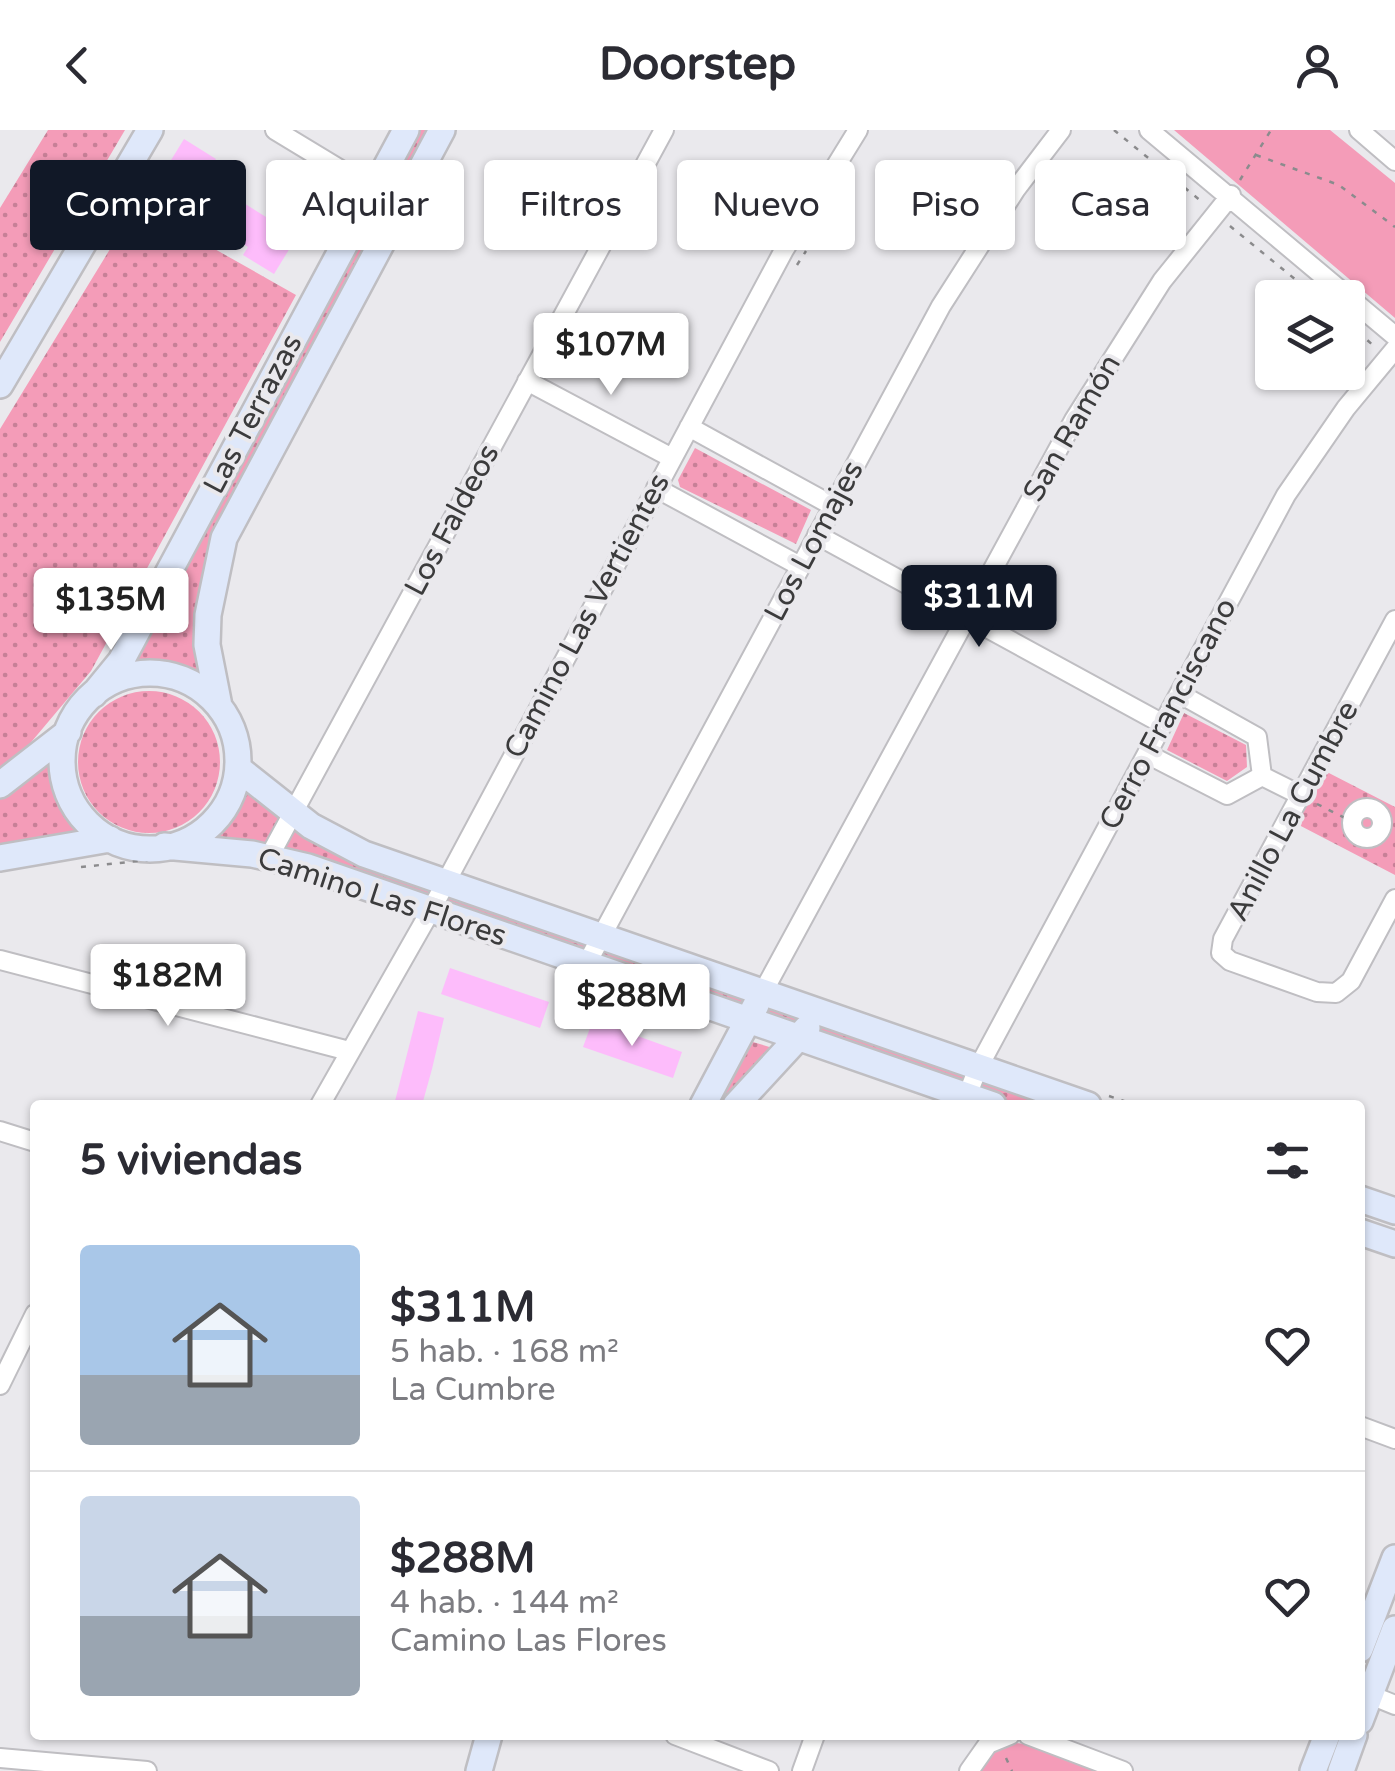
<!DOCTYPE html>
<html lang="es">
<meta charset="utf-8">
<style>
body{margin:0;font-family:"Varela Round",sans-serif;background:#f7f7f7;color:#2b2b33;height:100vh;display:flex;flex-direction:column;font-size:38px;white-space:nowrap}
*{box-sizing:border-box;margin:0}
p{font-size:32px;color:#7c7c81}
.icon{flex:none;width:55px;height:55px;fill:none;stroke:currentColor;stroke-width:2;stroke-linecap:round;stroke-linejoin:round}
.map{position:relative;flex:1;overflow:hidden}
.details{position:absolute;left:30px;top:970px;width:1335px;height:640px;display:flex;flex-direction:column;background:#fff;border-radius:10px;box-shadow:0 2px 8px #0004}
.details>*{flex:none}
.hud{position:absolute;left:30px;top:30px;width:1335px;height:90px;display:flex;gap:20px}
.buttons{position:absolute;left:1255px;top:150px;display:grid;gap:20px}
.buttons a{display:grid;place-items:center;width:110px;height:110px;border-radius:10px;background:#fff;box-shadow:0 2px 8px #0004;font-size:50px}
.price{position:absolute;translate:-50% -85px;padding:0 22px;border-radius:10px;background:#fff;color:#222;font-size:32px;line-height:65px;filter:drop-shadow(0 2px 5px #0008)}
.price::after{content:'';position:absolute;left:50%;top:60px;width:30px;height:22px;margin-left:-15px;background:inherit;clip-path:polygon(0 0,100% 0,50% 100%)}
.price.current{background:#111827;color:#fff}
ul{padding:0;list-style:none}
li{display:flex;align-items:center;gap:30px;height:250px;padding:0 50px}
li+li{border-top:2px solid #e1e1e2}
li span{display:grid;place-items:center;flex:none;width:280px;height:200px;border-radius:10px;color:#555}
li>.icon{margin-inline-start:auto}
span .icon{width:120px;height:120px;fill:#fffc;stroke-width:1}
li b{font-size:42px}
h2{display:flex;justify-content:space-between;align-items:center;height:120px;padding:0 50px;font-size:42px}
.tag{padding:0 35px;border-radius:10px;background:#fff;box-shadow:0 2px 8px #0004;font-size:35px;line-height:90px}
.tag.current{background:#111827;color:#fff}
header{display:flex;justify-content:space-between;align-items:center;height:130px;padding:0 50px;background:#fff;font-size:45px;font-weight:700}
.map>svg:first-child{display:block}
.grass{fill:url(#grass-dots)}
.park{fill:#f49cb8}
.building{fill:#fdbcfb}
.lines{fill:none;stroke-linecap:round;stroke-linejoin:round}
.street-casing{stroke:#bfbec2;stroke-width:22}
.secondary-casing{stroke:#bfbec2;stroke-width:30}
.path{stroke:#8b8b8d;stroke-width:2.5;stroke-dasharray:5 8;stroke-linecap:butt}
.street{stroke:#fff;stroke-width:18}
.secondary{stroke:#dfe8fa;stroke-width:25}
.labels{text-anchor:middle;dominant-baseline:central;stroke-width:8;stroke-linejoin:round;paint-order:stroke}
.street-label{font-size:30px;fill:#3b3b3c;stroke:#eae9ed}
</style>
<header><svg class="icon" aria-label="back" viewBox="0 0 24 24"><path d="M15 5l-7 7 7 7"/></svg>Doorstep<svg class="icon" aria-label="person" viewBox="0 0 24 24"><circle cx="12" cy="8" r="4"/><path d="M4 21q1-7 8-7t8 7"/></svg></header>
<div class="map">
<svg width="1395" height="1641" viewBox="0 0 1395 1641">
<defs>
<pattern id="grass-dots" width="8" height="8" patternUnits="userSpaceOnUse" patternTransform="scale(2.5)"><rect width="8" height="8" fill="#f49cb8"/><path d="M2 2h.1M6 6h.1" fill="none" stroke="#c78097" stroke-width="1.8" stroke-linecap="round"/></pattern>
</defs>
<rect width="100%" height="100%" fill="#eae9ed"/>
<path class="grass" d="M48 0H125L0 212V78Z
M417 0H431L215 399 195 482 200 548 176 536H133L130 530Z
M137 75 296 165 91 541 22 623 0 639V299Z
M695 318 811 380 796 414 680 357 678 350Z
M78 632a71 71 0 1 1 142 0a71 71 0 1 1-142 0Z
M1184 583 1246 615 1247 637 1227 651 1167 620Z
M51 627 54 663 83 704 0 722V664Z
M1325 641 1395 677V745L1297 694Z
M240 653 277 683 1058 975H1014L220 709 219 700 236 676Z
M753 912 776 919 724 975H718Z"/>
<path class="park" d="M1174 0H1330L1395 53V188Z
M1008 1612 1034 1615 1100 1641H980L987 1624Z"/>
<path class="building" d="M184 9 216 29 204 48 266 87 278 68 309 87 274 144 243 125 248 117 185 78 181 85 149 66Z
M450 838 549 872 540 898 441 864Z
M418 881 444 888 432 939 422 975H394Z
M593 890 682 922 673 948 583 917Z"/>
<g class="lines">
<defs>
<path id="street" d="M275 0 402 77
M1149 0 1395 206
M1359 0 1395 31
M527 251 672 328
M689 297 833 376
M656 358 800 436
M817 405 1163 594
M1395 490 1223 809 1221 823 1230 831 1317 862 1336 863 1351 851 1395 769
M1180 564 1257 607 1262 646
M1147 624 1227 665 1262 646
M1262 646 1302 666
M1352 693a15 15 0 1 1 30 0a15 15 0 1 1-30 0Z
M269 727 664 0
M0 830 349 921
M587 833 941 176 1016 59 1061 0
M763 862 1074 290 1162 151 1231 65
M967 966 978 938 1286 365 1346 278 1395 219
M320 975 431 780 784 120 858 0
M0 1001 35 1012
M0 1255 35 1184
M1360 1296 1395 1309
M1363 1562 1395 1575
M675 1605 769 1641
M1028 1605 1123 1641
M0 1628 147 1641
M802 1641 815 1605
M969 1641 988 1614 1010 1605"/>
<path id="secondary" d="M0 255 150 0
M62 631a88 88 0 1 1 176 0a88 88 0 1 1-176 0Z
M94 564 121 531 406 0
M219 576 207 515 208 485 224 408 442 0
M239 639 311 696 364 724 1088 975
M0 655 68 602
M164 716 252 724 308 737 993 975
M0 728 110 709
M703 975 756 875
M736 975 807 898
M1360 1069 1395 1081
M1360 1102 1395 1114
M1360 1519 1395 1428
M1360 1591 1395 1499
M479 1641 489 1605
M1313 1641 1327 1605
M1341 1641 1354 1605"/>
</defs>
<use href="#street" class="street-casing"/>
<use href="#secondary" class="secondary-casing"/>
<path class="path" d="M1114 0 1201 71
M1256 25 1339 55 1395 97
M1240 50 1271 0
M1230 96 1318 168
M797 135 806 121
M1348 193 1375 217
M1317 674 1351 691
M81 737 148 730
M1109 966 1136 975
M1006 1628 1012 1641"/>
<use href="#street" class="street"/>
<use href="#secondary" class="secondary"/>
</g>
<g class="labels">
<g class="street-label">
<text transform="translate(253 284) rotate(-62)">Las Terrazas</text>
<text transform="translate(1072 298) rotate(-60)">San Ramón</text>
<text transform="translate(452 390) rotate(-62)">Los Faldeos</text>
<text transform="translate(814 411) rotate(-62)">Los Lomajes</text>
<text transform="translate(587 486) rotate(-62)">Camino Las Vertientes</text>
<text transform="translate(1168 584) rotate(-62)">Cerro Franciscano</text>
<text transform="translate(1293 681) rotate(-62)">Anillo La Cumbre</text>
<text transform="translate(382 767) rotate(18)">Camino Las Flores</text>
</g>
</g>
</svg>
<div class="buttons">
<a><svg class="icon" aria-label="layers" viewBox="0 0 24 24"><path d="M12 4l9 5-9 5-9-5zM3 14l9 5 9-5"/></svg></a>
</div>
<b class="price" style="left:611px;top:268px">$107M</b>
<b class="price current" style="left:979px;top:520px">$311M</b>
<b class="price" style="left:111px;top:523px">$135M</b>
<b class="price" style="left:168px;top:899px">$182M</b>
<b class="price" style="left:632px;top:919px">$288M</b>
<div class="hud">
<a class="tag current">Comprar</a>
<a class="tag">Alquilar</a>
<a class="tag">Filtros</a>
<a class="tag">Nuevo</a>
<a class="tag">Piso</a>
<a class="tag">Casa</a>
</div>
<section class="details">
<h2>5 viviendas<svg class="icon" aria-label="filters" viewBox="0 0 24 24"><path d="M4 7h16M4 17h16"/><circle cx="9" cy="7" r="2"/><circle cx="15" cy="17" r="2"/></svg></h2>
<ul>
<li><span style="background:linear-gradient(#a9c7e8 65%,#9aa5b1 0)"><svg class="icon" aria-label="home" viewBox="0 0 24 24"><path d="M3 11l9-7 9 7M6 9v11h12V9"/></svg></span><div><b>$311M</b><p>5 hab. · 168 m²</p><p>La Cumbre</p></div><svg class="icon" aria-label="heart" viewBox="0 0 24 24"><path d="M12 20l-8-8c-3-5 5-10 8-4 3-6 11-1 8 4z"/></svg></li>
<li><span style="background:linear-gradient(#c9d6e8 60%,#9aa5b1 0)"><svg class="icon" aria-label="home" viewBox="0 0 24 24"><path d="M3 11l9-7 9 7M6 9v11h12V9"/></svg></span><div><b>$288M</b><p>4 hab. · 144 m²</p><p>Camino Las Flores</p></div><svg class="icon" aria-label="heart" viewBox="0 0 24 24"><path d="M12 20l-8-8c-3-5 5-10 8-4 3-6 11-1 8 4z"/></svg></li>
</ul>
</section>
</div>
